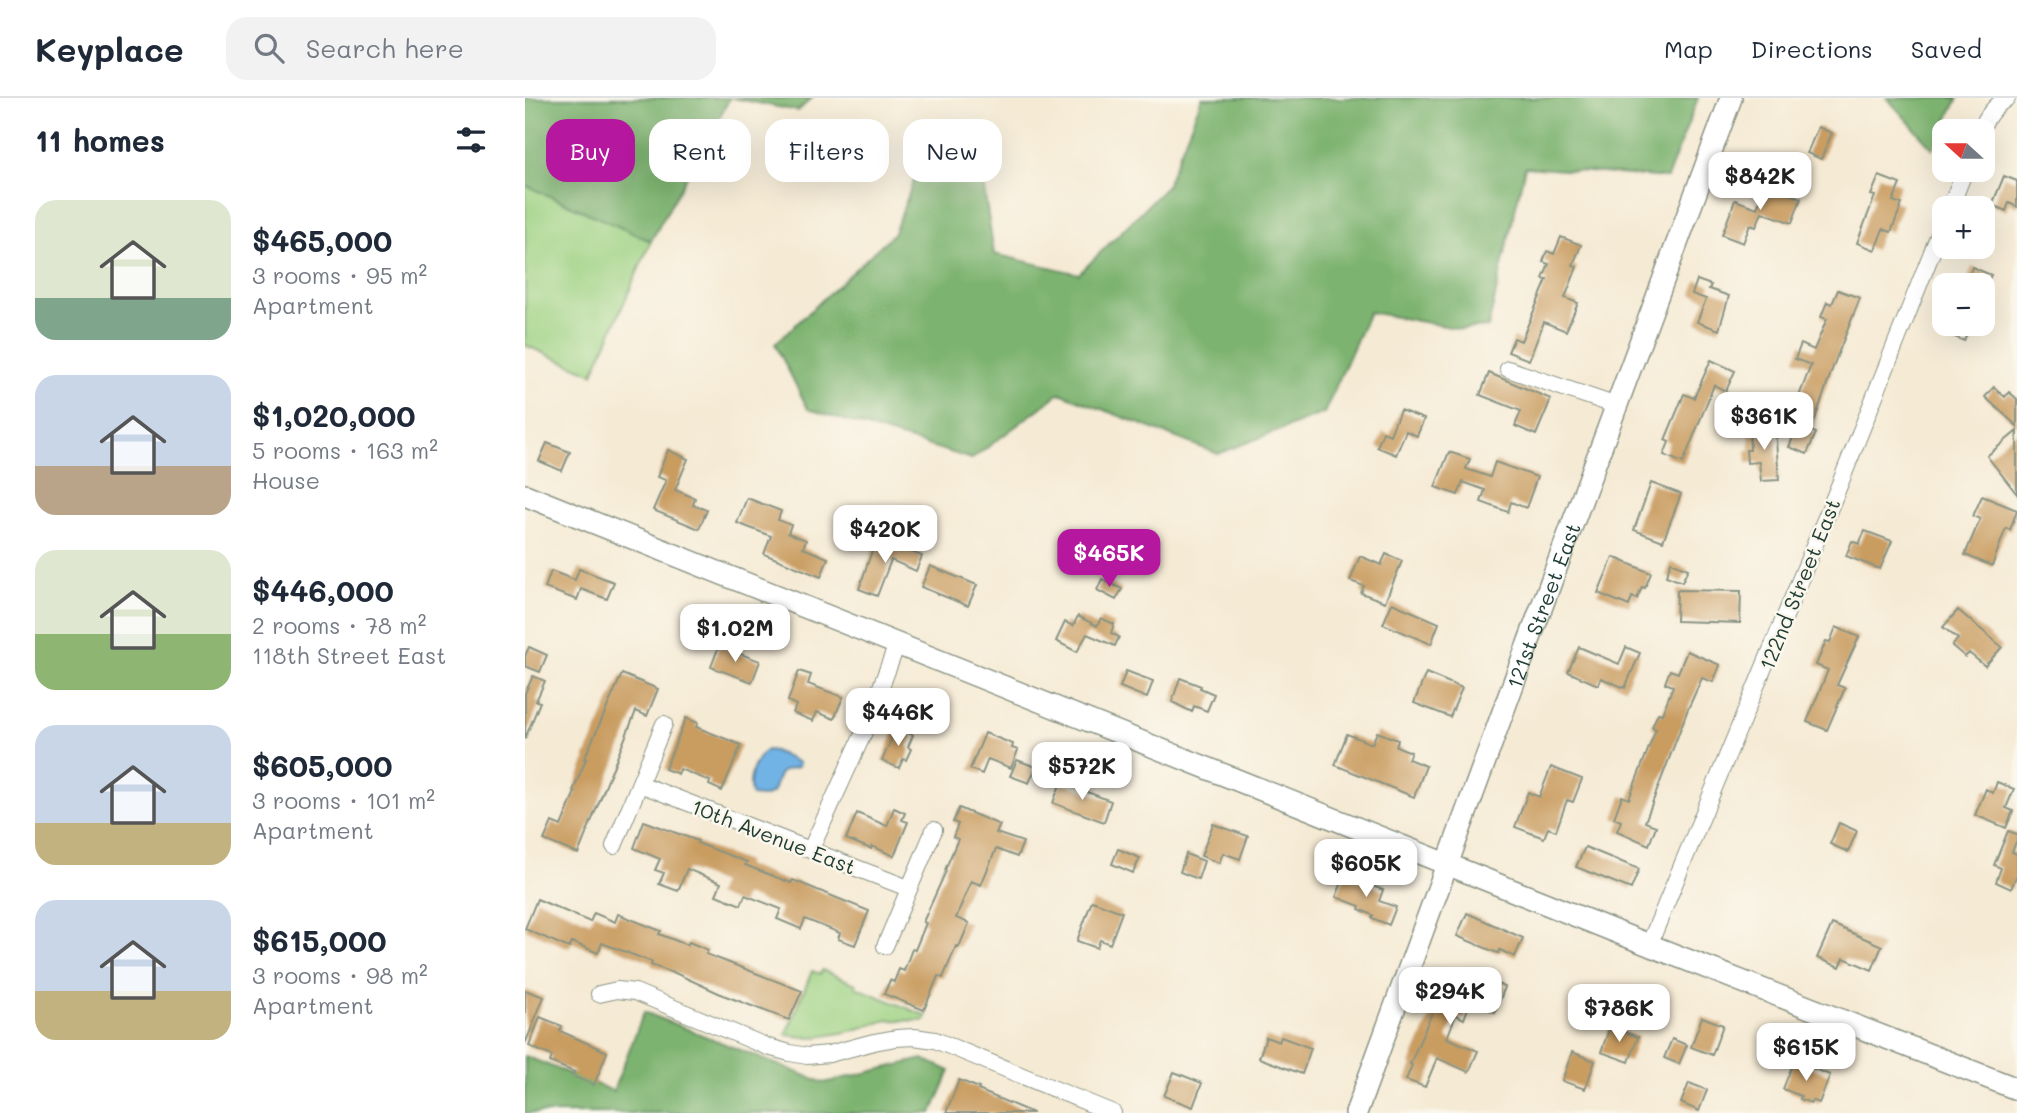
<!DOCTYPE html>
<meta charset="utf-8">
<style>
body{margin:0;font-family:Mali,sans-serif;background:#f2f2f3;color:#1f2937;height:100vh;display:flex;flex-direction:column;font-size:26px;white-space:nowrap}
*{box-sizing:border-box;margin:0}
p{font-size:23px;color:#747a83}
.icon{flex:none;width:38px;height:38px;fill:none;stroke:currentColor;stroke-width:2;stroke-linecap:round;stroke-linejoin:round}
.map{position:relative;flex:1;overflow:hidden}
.drawer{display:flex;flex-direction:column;background:#fff;width:525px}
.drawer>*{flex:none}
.hud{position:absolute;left:21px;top:21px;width:665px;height:63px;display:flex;gap:14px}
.needle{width:46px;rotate:291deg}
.controls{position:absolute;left:1407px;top:21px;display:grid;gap:14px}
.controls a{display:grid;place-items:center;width:63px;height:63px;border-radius:14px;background:#fff;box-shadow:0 7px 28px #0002;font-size:35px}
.price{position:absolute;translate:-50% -60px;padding:0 16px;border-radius:14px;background:#fff;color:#222;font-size:23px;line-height:46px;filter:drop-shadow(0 2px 4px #0008)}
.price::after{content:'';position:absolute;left:50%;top:42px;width:21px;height:16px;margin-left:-10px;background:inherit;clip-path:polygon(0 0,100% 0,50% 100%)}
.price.current{background:#b5179e;color:#fff}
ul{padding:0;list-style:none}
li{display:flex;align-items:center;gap:21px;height:175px;padding:0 35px}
li span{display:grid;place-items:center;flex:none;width:196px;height:140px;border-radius:21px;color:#555}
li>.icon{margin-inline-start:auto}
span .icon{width:84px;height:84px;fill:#fffc;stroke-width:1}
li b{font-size:30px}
h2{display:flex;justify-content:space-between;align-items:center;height:84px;padding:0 35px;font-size:30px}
.pill{padding:0 24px;border-radius:21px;background:#fff;box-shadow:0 7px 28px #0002;font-size:24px;line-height:63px}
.pill.current{background:#b5179e;color:#fff}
header{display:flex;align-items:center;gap:42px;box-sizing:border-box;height:98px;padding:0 35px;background:#fff;border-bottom:2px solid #e0e1e3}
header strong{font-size:33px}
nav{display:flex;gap:38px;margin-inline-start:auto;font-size:24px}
.search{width:490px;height:63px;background:#f2f2f3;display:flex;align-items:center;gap:18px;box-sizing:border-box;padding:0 24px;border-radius:21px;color:#747a83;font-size:26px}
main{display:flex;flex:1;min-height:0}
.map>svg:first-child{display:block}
.green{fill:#9cd182;stroke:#5e875b;stroke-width:2}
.forest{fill:#7db370;stroke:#4e7852;stroke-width:2}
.water{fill:#72b3e6;stroke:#48788d;stroke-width:2}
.building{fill:#c99c61}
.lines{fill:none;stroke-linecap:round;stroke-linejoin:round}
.minor-casing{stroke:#8a9484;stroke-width:18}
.tertiary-casing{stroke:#8a9484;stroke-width:24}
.minor{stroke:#fff;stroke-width:16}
.tertiary{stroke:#fff;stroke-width:21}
.labels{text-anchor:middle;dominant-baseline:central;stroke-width:5;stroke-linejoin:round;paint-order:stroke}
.street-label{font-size:21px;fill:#1f3d34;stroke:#fbf7ec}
</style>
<header>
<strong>Keyplace</strong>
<div class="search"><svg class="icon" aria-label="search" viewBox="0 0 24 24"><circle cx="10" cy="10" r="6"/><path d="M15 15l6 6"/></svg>Search here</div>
<nav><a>Map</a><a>Directions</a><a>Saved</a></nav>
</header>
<main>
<section class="drawer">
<h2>11 homes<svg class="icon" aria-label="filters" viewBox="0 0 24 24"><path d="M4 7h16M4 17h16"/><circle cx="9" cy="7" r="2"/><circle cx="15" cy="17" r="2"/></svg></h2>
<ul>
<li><span style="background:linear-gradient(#dfe7d0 70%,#7fa58c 0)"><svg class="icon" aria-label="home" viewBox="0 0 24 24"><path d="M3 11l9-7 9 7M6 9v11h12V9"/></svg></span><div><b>$465,000</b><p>3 rooms · 95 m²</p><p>Apartment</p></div></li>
<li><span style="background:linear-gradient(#c9d6e8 65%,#b9a48a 0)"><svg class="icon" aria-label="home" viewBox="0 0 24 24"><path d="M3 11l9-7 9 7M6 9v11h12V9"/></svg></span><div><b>$1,020,000</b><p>5 rooms · 163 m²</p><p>House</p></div></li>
<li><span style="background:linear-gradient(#dfe7d0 60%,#8fb573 0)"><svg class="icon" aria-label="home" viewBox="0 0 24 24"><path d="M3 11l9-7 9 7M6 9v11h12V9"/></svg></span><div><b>$446,000</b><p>2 rooms · 78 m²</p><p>118th Street East</p></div></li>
<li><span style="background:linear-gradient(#c9d6e8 70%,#c2b280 0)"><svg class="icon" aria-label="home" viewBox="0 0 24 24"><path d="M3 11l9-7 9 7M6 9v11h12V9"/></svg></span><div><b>$605,000</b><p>3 rooms · 101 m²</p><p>Apartment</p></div></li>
<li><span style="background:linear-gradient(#c9d6e8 65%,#c2b280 0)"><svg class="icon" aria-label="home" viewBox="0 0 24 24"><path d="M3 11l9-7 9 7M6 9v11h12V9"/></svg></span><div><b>$615,000</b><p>3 rooms · 98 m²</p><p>Apartment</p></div></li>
</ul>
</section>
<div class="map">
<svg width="1492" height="1015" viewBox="0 0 1492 1015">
<rect width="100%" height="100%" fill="#fbf7ec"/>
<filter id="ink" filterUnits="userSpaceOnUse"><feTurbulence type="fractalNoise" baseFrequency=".0143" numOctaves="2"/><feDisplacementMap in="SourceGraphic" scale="14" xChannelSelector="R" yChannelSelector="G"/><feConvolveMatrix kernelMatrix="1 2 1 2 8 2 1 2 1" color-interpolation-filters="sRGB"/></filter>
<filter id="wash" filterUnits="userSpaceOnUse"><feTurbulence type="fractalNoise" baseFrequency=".00686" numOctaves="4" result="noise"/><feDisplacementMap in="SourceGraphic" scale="28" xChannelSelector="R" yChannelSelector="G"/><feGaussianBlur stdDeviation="1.57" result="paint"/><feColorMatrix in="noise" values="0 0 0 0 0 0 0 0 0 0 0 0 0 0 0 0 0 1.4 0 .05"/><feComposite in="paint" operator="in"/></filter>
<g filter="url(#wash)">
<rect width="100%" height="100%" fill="#f5ead4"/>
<path class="green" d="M0 87 126 143 68 276 0 247Z
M297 872 331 886 330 889 402 918 400 923 363 922 322 934 287 940 261 937 287 873 296 876Z"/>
<path class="forest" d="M0 0H205L126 143 0 87Z
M207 0H287L273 13Z
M677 0H1173L1142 80 1000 69 963 229 936 231 844 214 799 315 693 356 535 295 447 361 283 311 250 246 369 135 407 35 455 65 469 156 554 176 641 89Z
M1362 0H1433L1408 51Z
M119 914 299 985 398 961 425 973 407 1015H0V958L88 993Z"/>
<path class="water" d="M242 652 249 653 274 665 273 669C248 674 256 676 247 695L238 699 227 698C221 684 229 660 242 652Z"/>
<g id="blocks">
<path class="building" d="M1293 29 1307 35 1296 61 1282 55Z
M1354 78 1375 86 1368 103 1377 106 1366 134 1358 131 1350 152 1332 145 1350 98 1346 97Z
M1479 78 1492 83V109L1484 105 1481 113 1467 107Z
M1240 87 1276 100 1267 125 1237 114 1231 129 1225 127 1218 145 1197 137 1210 102 1232 110Z
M1036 139 1056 147 1048 167 1052 169 1040 200 1053 205 1041 233 1019 224 1004 262 983 254 989 240 996 243 1022 182 1018 181 1024 166 1018 164 1022 153 1029 156Z
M1447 169 1466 177 1461 187H1440Z
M1172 182 1186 187 1184 191 1204 198 1194 232 1172 224 1181 201 1167 196Z
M1313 192 1335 200 1309 266 1286 333 1291 335 1282 356 1264 349 1280 310 1271 306 1286 267 1270 261 1276 246 1289 252 1302 221 1296 219 1302 204 1307 206Z
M1424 226H1446L1439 243 1420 235Z
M1186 262 1210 273 1201 293 1189 287 1158 365 1139 357 1144 344 1140 342 1159 296 1169 300Z
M964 275 1026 301 1011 337 990 328 996 313 955 297Z
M1469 289 1480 299 1484 294 1492 301V328L1460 299Z
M875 312 899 321 892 338 881 333 871 357 852 349 858 334 865 337Z
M1250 329 1254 382 1236 383 1234 364 1222 365 1221 352H1225L1224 331Z
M1492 333V396L1462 358Z
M22 345 45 354 37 373 14 363Z
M143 352 163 361 150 392 170 400 168 407 182 412 174 431 128 412 141 382 132 379Z
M924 354 945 361 941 371 965 379 970 364 1012 379 1001 410 986 404 983 414 956 404 960 392 938 384 933 397 910 389Z
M1126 385 1156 396 1138 443 1109 432Z
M1457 398 1492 412 1485 432 1481 430 1467 468 1440 457 1455 421 1448 418Z
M222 400 256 413 253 422 266 427 263 435 281 442 278 450 303 460 296 479 239 456 246 438 212 425Z
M1340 433 1367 443 1355 471 1321 458 1327 443 1334 446Z
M351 441 397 458 391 473 366 462 352 498 334 491Z
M861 456 877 463 860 504 836 495 839 488 825 483 835 458 856 467Z
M1088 459 1126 475 1120 490 1117 489 1112 501 1107 499 1104 508 1073 495Z
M1146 464 1163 471 1157 484 1141 478Z
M405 468 452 487 443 508 396 489Z
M54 471 89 484 82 501 56 491 52 502 20 490 26 473 50 482Z
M577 481 597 491 591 502 572 492Z
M1152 492 1216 493 1215 525 1151 523Z
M867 505 914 525 906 546 858 526Z
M1433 512 1477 549 1460 568 1444 555 1440 559 1427 548 1433 541 1418 529Z
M553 518 572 528 576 520 589 526 586 535 594 539 590 548 562 536 552 554 531 543 540 524 548 528Z
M1311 529 1334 539 1312 587 1320 590 1302 632 1282 624 1303 572 1291 567 1301 543 1305 544Z
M194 548 235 563 227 584 186 569Z
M4 549 22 557 15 574 0 568V558Z
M1054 549 1094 566 1101 549 1115 555 1100 590 1076 580 1073 587 1043 574Z
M1162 553 1195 567 1188 584 1177 580 1163 611 1120 724 1131 728 1124 747 1092 733 1096 723 1089 720 1097 698 1104 701 1131 631 1127 629 1133 615 1137 616 1148 588 1140 585 1145 572 1153 575Z
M274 573 286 577 283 586 318 599 309 621 292 614 288 623 268 615 271 607 263 603Z
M601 573 628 583 622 600 595 589Z
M901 575 937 590 925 619 889 605Z
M97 576 133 591 122 618 111 613 53 756 19 742 27 724 36 728 50 694 48 693 61 661H59Z
M8 578 20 583 11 603 15 604 0 641V595Z
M655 580 676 588 675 590 689 596 682 613 669 608 667 614 647 604Z
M161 620 173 625 171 629 216 647 197 693 184 687 185 683 155 671 153 676 140 671Z
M371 630 388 637 383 649 386 651 381 662 378 661 374 670 357 663Z
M852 634 873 642 871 648 886 654 883 661 901 668 889 699 810 667 822 636 847 646Z
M460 635 488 646 487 650 493 652 486 670 463 661 457 676 445 671Z
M492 662 511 669 504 685 485 678Z
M1026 669 1057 681 1048 704 1042 702 1031 733 1023 730 1019 740 990 729 1003 694 1014 699Z
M536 684 586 703 579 724 528 705Z
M1472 684 1489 691 1481 710 1488 713 1481 730 1450 717 1461 691 1468 695Z
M369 710 380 715 377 722 383 724 369 758 347 748 346 751 321 741 332 715 362 728Z
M434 710 475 727 471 735 498 744 492 759 471 751 456 787 446 783 431 820 444 825 434 849 431 848 418 880 413 878 399 912 359 896 365 882 369 884 374 871 379 873 387 851 390 852 401 825 398 824 421 773 420 772 433 741 428 739 433 726 428 724Z
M119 723 173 743 172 745 222 764 220 767 266 785 268 782 344 813 330 847 313 841 315 835 280 821 276 831 252 821 256 811 220 797 216 807 191 797 196 785 162 771 153 793 134 786 139 775 130 772 135 761 109 750Z
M1314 725 1332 733 1323 754 1305 746Z
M688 726 723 738 715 761 698 755 694 765 676 758Z
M1483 733 1492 736V742L1487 754 1492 756V776L1486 791 1471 784 1476 770 1469 767Z
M1060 749 1114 771 1106 791 1051 769Z
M593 751 615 760 608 775 587 766Z
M661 756 679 763 673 781 655 774Z
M820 777 858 792 854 803 871 809 864 827 847 820 848 817 834 811 835 808 811 799Z
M12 801 65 824 69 815 90 824 93 816 136 833 134 836 162 847 164 844 183 852 181 856 277 893 264 922 198 897 148 874V875L126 867 127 864 77 845 73 855 47 844 44 850 0 831Z
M567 803 597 814 585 846 575 842 572 850 552 843Z
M942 815 998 840 990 859 975 852 974 855 970 854 932 838Z
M1307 826 1357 848 1347 872 1319 860 1315 869 1292 860Z
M918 877 957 893 961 881 980 889 970 914 945 905 939 921 931 917 922 940 953 953 944 974 912 960 900 989 881 982 887 967 885 966 915 896 911 895Z
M0 892 19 899 0 946Z
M15 919 37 928 35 933 82 954 69 987 47 978 49 974 25 964 27 958 4 948Z
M1177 919 1198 927 1187 957 1166 949Z
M1085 929 1113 939 1104 964 1076 954Z
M741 939 754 944 756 939 786 950 777 976 734 960Z
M1147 941 1162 947 1154 966 1139 960Z
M1047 954 1070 963 1060 991 1037 983Z
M1269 963 1305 977 1294 1005 1287 1002 1286 1005 1275 1001 1276 998 1258 991Z
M649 974 677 985 668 1009 639 998Z
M434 982 454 990 453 992 508 1015H421Z
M1164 985 1182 992 1174 1013 1156 1005Z"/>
</g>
</g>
<g filter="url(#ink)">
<use href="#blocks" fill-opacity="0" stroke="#8a9484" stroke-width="2"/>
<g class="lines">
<defs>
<path id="minor" d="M1455 33C1461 19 1469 8 1482 0
M1425 110 1440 72
M983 271 1092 308
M115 686 383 790
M89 748 139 626
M286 751 339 634 372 546
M1124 847 1316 383 1419 124
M360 848 409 732
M74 896 92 892 110 894 243 949 265 955 282 958 304 956 349 944 371 940 389 939 410 942 588 1015"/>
<g id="tertiary">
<path d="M0 397 1124 847 1492 991"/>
<path id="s1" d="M831 1015 1001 551 1206 0"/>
</g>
</defs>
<use href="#minor" class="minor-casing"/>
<use href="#tertiary" class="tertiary-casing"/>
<use href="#minor" class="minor"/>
<use href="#tertiary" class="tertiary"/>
</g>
</g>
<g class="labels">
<g class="street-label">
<text transform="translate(1274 486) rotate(-68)">122nd Street East</text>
<text stroke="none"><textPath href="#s1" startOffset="541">121st Street East</textPath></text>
<text transform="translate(249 738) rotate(21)">10th Avenue East</text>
</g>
</g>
</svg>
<div class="controls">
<a><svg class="needle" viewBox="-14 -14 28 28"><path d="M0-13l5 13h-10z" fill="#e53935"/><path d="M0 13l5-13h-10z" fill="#747a83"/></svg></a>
<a>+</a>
<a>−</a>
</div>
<b class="price" style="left:1235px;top:114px">$842K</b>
<b class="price" style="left:1239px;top:354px">$361K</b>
<b class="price" style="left:360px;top:467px">$420K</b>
<b class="price current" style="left:584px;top:491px">$465K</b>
<b class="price" style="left:210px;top:566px">$1.02M</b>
<b class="price" style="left:373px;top:650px">$446K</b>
<b class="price" style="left:557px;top:704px">$572K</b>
<b class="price" style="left:841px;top:801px">$605K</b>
<b class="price" style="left:925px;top:929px">$294K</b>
<b class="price" style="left:1094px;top:946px">$786K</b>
<b class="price" style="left:1281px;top:985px">$615K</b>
<div class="hud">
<a class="pill current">Buy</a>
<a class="pill">Rent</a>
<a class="pill">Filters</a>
<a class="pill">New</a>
</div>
</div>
</main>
